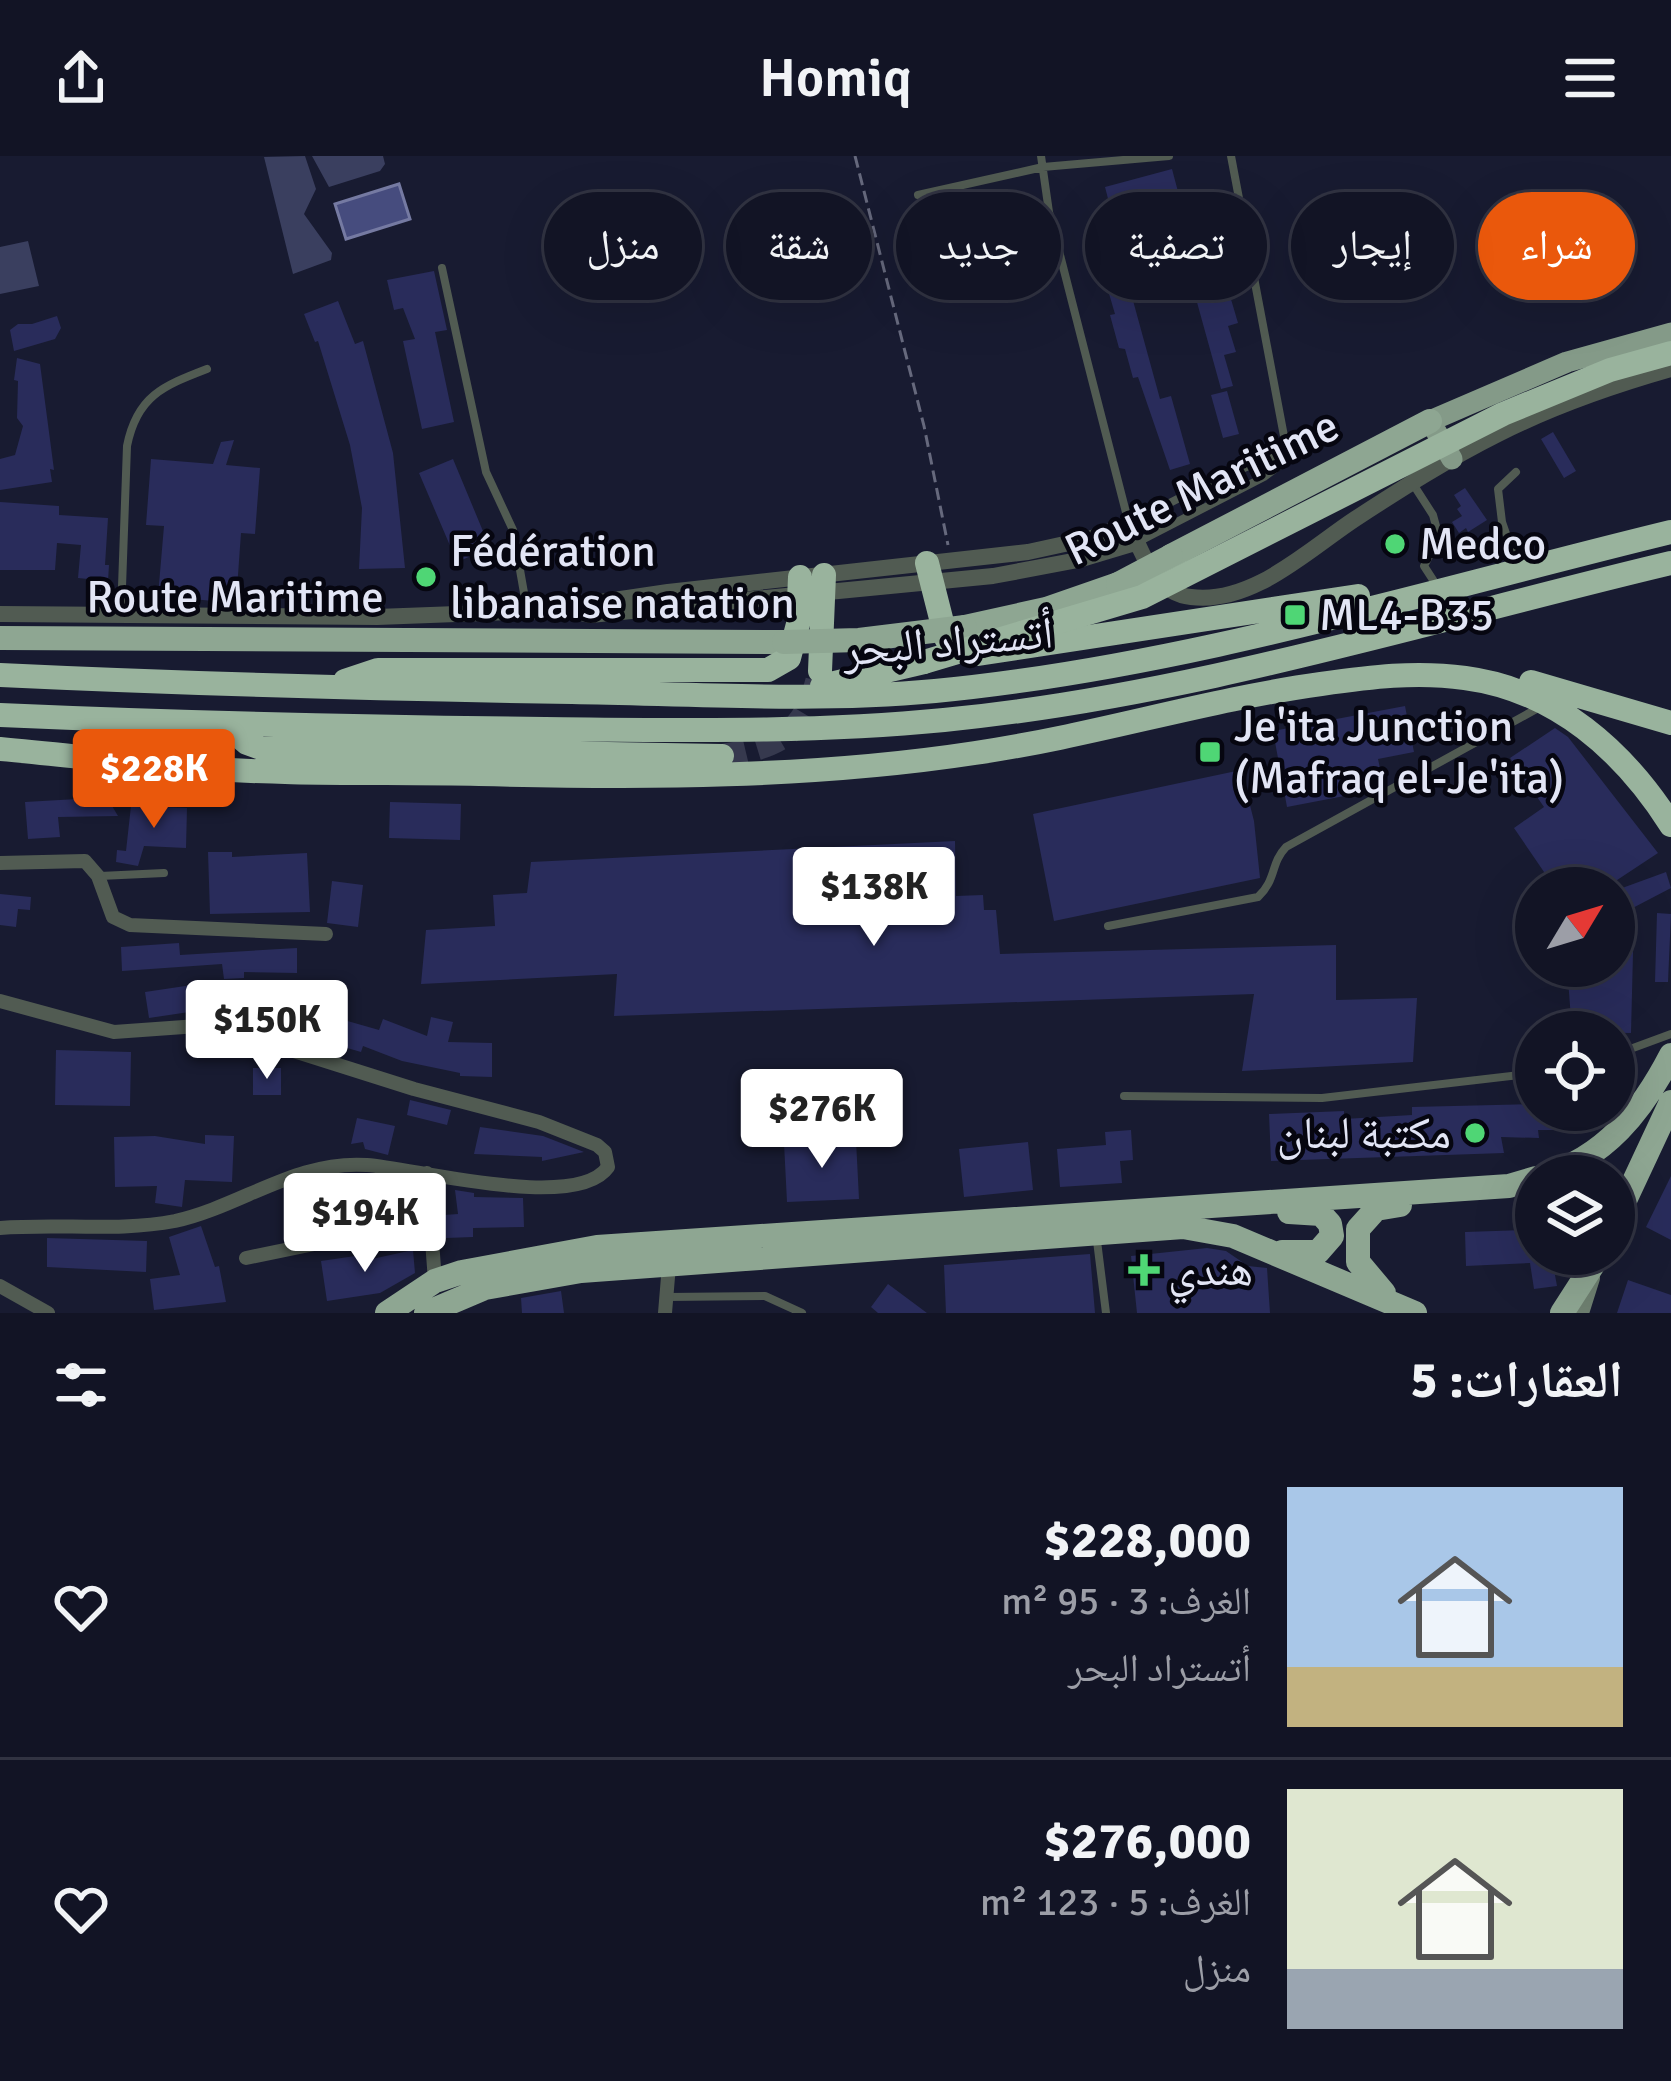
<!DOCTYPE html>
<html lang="ar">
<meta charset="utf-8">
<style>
body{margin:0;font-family:Signika,"Noto Naskh Arabic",sans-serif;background:#1b1d2d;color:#f1f3f6;direction:rtl;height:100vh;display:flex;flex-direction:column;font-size:45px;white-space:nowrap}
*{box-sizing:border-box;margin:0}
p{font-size:39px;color:#9c9ea7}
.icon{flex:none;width:66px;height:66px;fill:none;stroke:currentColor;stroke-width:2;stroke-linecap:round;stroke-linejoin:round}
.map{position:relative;height:1157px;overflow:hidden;direction:ltr}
.drawer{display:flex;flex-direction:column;background:#121425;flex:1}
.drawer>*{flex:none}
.banner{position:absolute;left:36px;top:36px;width:1599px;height:108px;direction:rtl;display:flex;gap:24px}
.needle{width:78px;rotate:52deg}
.buttons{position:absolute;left:1515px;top:711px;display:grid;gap:24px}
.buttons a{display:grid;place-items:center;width:120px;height:120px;border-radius:50%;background:#121425;box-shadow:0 12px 48px #0002,0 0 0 3px #313342;font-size:60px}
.price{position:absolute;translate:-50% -102px;padding:0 27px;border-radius:12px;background:#fff;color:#222;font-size:39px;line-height:78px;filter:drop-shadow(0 3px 6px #0008)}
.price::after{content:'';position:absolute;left:50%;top:72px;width:36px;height:27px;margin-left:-18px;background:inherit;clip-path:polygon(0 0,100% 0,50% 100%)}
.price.selected{background:#ea580c;color:#fff}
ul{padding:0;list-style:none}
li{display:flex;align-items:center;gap:36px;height:300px;padding:0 48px}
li+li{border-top:3px solid #313342}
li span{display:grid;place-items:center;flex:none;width:336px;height:240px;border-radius:0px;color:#555}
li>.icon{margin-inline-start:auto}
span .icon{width:144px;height:144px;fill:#fffc;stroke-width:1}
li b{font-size:51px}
h2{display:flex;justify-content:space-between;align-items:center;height:144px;padding:0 48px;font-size:51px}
.chip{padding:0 42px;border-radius:54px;background:#121425;box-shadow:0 12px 48px #0002,0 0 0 3px #313342;font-size:42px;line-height:108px}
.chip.selected{background:#ea580c;color:#fff}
header{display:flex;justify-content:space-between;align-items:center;height:156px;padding:0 48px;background:#121425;font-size:54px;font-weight:600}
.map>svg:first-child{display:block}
.green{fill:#3a3f5f}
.water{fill:#464c7e;stroke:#757aa2;stroke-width:3}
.building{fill:#292c5b}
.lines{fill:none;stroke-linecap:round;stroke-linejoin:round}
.motorway-tunnel{stroke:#36394e;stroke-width:24;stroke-dasharray:24 12;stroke-linecap:butt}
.path{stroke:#66697d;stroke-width:3;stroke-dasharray:12 6;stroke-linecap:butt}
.service{stroke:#515b52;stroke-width:8}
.minor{stroke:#515b52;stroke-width:14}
.tertiary{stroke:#515b52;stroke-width:16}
.secondary{stroke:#6e7f70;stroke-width:18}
.primary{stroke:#849a88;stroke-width:21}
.trunk{stroke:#8ea692;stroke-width:24}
.motorway{stroke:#99b39d;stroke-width:24}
.trunk-bridge{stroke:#8ea692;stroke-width:24}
.motorway-bridge{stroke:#99b39d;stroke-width:24}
.poi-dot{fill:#4fd675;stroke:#060610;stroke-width:4.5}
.labels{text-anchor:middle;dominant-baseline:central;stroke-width:9;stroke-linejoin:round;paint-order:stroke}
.street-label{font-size:45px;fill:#e2e5f5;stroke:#060610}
.poi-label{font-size:45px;fill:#e2e5f5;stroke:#060610;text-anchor:start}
</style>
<header><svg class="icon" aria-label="menu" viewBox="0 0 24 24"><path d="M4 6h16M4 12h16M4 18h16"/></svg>Homiq<svg class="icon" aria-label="share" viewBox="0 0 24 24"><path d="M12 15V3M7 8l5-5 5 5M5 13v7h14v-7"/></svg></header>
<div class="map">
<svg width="1671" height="1157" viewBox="0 0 1671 1157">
<rect width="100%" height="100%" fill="#181b31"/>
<path class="green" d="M305 0 316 33 304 58 332 97 331 104 293 118 264 1Z
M312 0H383L385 8 380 15 329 31Z
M28 85 39 130 0 138V91Z"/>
<path class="water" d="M399 28 410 63 346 83 335 48Z"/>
<path class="building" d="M1172 13 1181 47 1188 45 1209 104H1215L1224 134 1228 133 1238 167 1228 170 1236 196 1224 199 1233 230 1221 233 1185 103 1126 119 1160 243 1171 240 1190 308 1170 314 1138 221 1133 222 1125 193 1119 192 1110 159 1115 158 1105 124 1112 122 1105 96 1115 93 1105 60 1112 58 1105 31Z
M434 115 447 174 435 176 454 266 422 273 403 185 415 183 403 152 394 154 387 124Z
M338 145 355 188 363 185 393 297 405 412 359 413 362 352 350 289 318 185 315 186 304 158Z
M57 160 61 172 55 183 14 195 10 174 18 168H32Z
M17 202 40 208 54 314 50 313 52 326 0 334V303L15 299 23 270 17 262 18 225 14 224Z
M1227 235 1239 278 1223 282 1211 239Z
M1553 276 1576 315 1564 322 1541 283Z
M234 284 226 309 260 312 255 378 241 377 236 447 158 440 164 370 146 369 151 303 213 308 221 286Z
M453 303 490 392 457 406 419 317Z
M1465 332 1487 364 1468 376 1466 372 1459 377 1452 366 1462 360 1457 353 1461 350 1454 339Z
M0 346 59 350V359L108 362 105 409H109L108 425 78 422 81 389 57 387 55 414H0Z
M1405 550 1414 596 1378 603 1381 617 1357 621 1360 637 1287 651 1273 575Z
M1555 572 1568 581 1658 697 1605 732H1600L1585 711 1555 732 1514 672 1544 651 1510 602Z
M1241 614 1254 665 1260 722 1054 765 1033 658Z
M78 628 102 633 118 660 58 661 60 681 28 683 25 646 77 643Z
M390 646 461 648 460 684 389 682Z
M131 650 187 652 186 692 144 690 138 710 116 706 117 694 126 695Z
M955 685 956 740 983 739 984 754H996L1000 798 1336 789V844L1417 842 1413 906 1242 915 1254 838 614 860 617 818 421 828 426 774 495 770 493 739 527 737 531 706Z
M208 696H232V701L307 697 310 756 210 758Z
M1666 716 1671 732 1625 756 1634 757 1631 877 1572 876 1567 810H1614V735Z
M332 725 363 729 358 771 327 767Z
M0 738 31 741 30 754 18 753 16 771 0 769Z
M1657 757 1671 758 1668 826H1655Z
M179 787 180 799 297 792V817L244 816V822L224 823 222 808 122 815 121 791Z
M192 829 196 855 149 862 145 836Z
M250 841 293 850 289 869 246 860Z
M323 858 379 874 383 863 427 880 431 861 453 866 448 886 492 887V921L460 920V917L402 905 363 890 361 896 316 883Z
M56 894 131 896 130 950 55 949Z
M253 912H281V939H253Z
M410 944 451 954 447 969 407 959Z
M1536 948V954H1561L1559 969 1553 974H1538L1539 982 1501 981 1504 997 1271 1005 1269 958 1344 955V963L1412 959V951Z
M357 962 395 970 388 999 365 993 363 986 351 988Z
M480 971 543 980 584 996 542 1005V1001L474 998Z
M1131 974 1133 1004 1120 1005 1122 1027 1060 1031 1057 993 1106 989 1105 976Z
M205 979 234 980 232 1026 185 1024 182 1051 155 1047 157 1030 115 1031 114 981 155 980 205 988Z
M856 984 859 1043 787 1046 784 987Z
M1028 986 1033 1034 964 1041 959 993Z
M352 1020 356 1061 320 1064 321 1068 293 1072 288 1035 319 1024Z
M1671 1020V1084L1646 1071Z
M390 1023 412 1027 416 1048 377 1055 371 1027Z
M455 1034 474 1037V1041L523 1042 524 1071 473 1072V1081L446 1082 444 1059 458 1058Z
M1536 1066V1098H1566L1569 1116 1555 1119 1557 1130 1534 1133 1530 1107 1466 1110 1465 1076 1525 1074 1524 1068Z
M201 1070 215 1111 219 1110 226 1146 154 1154 150 1123 180 1119 169 1081Z
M47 1082 147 1085 146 1116 47 1111Z
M1207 1092 1226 1095 1248 1110 1267 1112 1270 1157H1137L1131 1100Z
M413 1094 415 1117 380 1137 327 1145 321 1105 362 1099 363 1105Z
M1090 1098 1095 1157H946L944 1109Z
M1628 1124 1671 1139V1157H1617Z
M888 1128 927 1157H878L871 1151Z
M561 1135 564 1157H522L521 1142Z"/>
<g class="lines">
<path class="motorway-tunnel" d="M722 600C776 591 805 579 818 522"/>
<path class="path" d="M855 0 924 270 948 389"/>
<path class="service" d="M1041 0 1049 56 1129 368 1220 321 1287 296
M1231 0 1287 296
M918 39 1043 11 1169 0
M442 112 486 316 513 374 527 454
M1516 316 1498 333 1502 366 1518 412
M1413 328 1433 359 1439 381 1424 410 1437 430
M1138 386 1264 321 1279 310 1287 296
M121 459 127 290C137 240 163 230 207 213
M100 720 164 717
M1108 770 1258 741C1277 723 1270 708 1286 691L1540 551
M1614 899 1671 878
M1124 940 1322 942 1536 917
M1097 1085 1106 1157
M667 1141 765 1140 802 1157"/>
<path class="minor" d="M0 707 85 705 98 720 113 761 130 769 326 778
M0 845 114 876 212 869 414 933 539 966 597 989 605 996 608 1011C577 1056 418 1013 367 1009 296 1004 242 1050 175 1065 118 1076 58 1067 0 1072
M427 1017 435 1125
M246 1102 430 1064
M0 1130 48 1157
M665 1157 669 1109"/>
<path class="tertiary" d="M567 454 587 448 668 436 1028 396 1092 382 1129 368C1143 398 1154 437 1191 441 1252 449 1308 394 1355 363 1401 333 1448 303 1498 278 1554 250 1611 230 1671 213
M0 458 377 461 567 454 590 459 993 420 1078 404 1138 386"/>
<path class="secondary" d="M1580 1157 1591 1122"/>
<path class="primary" d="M1452 303 1430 265 1567 206 1671 177"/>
<path class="trunk" d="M1171 400 1430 265
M965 471 1046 453 1118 428
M0 482 784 486
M1543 1020C1605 1002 1642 955 1671 899
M1614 1068 1671 946
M1282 1096H1318L1332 1080 1330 1068 1321 1058 1289 1056
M1384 1137 1358 1106V1073L1376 1053 1400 1049
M387 1157 435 1125 462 1116 597 1091 1509 1030 1536 1022
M426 1157 485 1132 581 1115 1183 1071 1233 1080 1415 1157
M1562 1157 1600 1098"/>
<path class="motorway" d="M927 407 946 482 952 492 978 498 1358 440
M820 515 824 419
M0 519C190 528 381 533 572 536 692 538 814 546 935 535 1185 511 1428 435 1671 376
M345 525 378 514H768L789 502 798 468 800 421
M1531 526 1671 567
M822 530 924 506
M0 559C182 567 363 571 545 573 678 574 811 577 944 564 1191 540 1431 464 1671 407
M227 570 247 587 261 592 722 600
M0 593C66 599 132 607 198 612 291 619 386 616 479 618 644 622 811 622 975 597 1092 580 1205 544 1321 528 1370 521 1416 515 1465 522 1556 534 1624 595 1671 669"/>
<path class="trunk-bridge" d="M1118 428 1171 400
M784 486 859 484 965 471"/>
<path class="motorway-bridge" d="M924 506 1142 441 1503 258 1610 214 1671 197"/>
</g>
<g class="poi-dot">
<circle cx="1395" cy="388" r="12"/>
<circle cx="426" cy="421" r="12"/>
<rect x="1283" y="447" width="24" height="24" rx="6"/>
<rect x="1198" y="584" width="24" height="24" rx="6"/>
<circle cx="1475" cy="977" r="12"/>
<path d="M1138 1096h12v12h12v12h-12v12h-12v-12h-12v-12h12z"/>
</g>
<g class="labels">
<g class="street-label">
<text transform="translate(1202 332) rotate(-26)">Route Maritime</text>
<text x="235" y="441">Route Maritime</text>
<text transform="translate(948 486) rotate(-5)">أتستراد البحر</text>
</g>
<g class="poi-label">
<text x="1419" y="388">Medco</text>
<text x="450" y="395">Fédération<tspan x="450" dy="52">libanaise natation</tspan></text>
<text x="1319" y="459">ML4-B35</text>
<text x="1234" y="570">Je'ita Junction<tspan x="1234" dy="52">(Mafraq el-Je'ita)</tspan></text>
<text x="1451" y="977" text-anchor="end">مكتبة لبنان</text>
<text x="1168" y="1114">هندي</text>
</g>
</g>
</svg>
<div class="buttons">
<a><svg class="needle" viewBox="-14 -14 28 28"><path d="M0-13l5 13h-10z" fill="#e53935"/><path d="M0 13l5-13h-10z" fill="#9c9ea7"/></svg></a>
<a><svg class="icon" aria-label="locate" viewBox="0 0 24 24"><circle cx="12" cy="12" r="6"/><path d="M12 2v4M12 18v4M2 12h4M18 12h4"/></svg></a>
<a><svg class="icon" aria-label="layers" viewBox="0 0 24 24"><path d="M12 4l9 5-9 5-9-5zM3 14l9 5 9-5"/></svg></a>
</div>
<b class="price selected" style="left:154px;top:675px">$228K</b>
<b class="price" style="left:874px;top:793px">$138K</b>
<b class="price" style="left:267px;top:926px">$150K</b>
<b class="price" style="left:822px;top:1015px">$276K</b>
<b class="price" style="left:365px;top:1119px">$194K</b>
<div class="banner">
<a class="chip selected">شراء</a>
<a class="chip">إيجار</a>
<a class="chip">تصفية</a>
<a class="chip">جديد</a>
<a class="chip">شقة</a>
<a class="chip">منزل</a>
</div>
</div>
<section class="drawer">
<h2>العقارات: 5<svg class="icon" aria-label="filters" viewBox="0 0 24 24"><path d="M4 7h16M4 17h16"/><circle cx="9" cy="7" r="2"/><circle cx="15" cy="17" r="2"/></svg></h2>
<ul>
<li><span style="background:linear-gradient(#a9c7e8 75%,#c2b280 0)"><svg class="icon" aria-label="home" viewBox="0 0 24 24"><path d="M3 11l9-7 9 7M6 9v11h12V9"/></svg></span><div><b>$228,000</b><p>الغرف: 3 · 95 m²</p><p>أتستراد البحر</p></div><svg class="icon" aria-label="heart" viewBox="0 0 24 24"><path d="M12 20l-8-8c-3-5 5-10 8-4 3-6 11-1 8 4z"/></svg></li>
<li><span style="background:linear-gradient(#dfe7d0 75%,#9aa5b1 0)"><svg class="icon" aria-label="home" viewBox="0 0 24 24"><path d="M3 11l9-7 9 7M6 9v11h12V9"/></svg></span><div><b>$276,000</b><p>الغرف: 5 · 123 m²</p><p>منزل</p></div><svg class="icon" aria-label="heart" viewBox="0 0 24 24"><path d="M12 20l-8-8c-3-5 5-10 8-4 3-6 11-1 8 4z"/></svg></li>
</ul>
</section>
